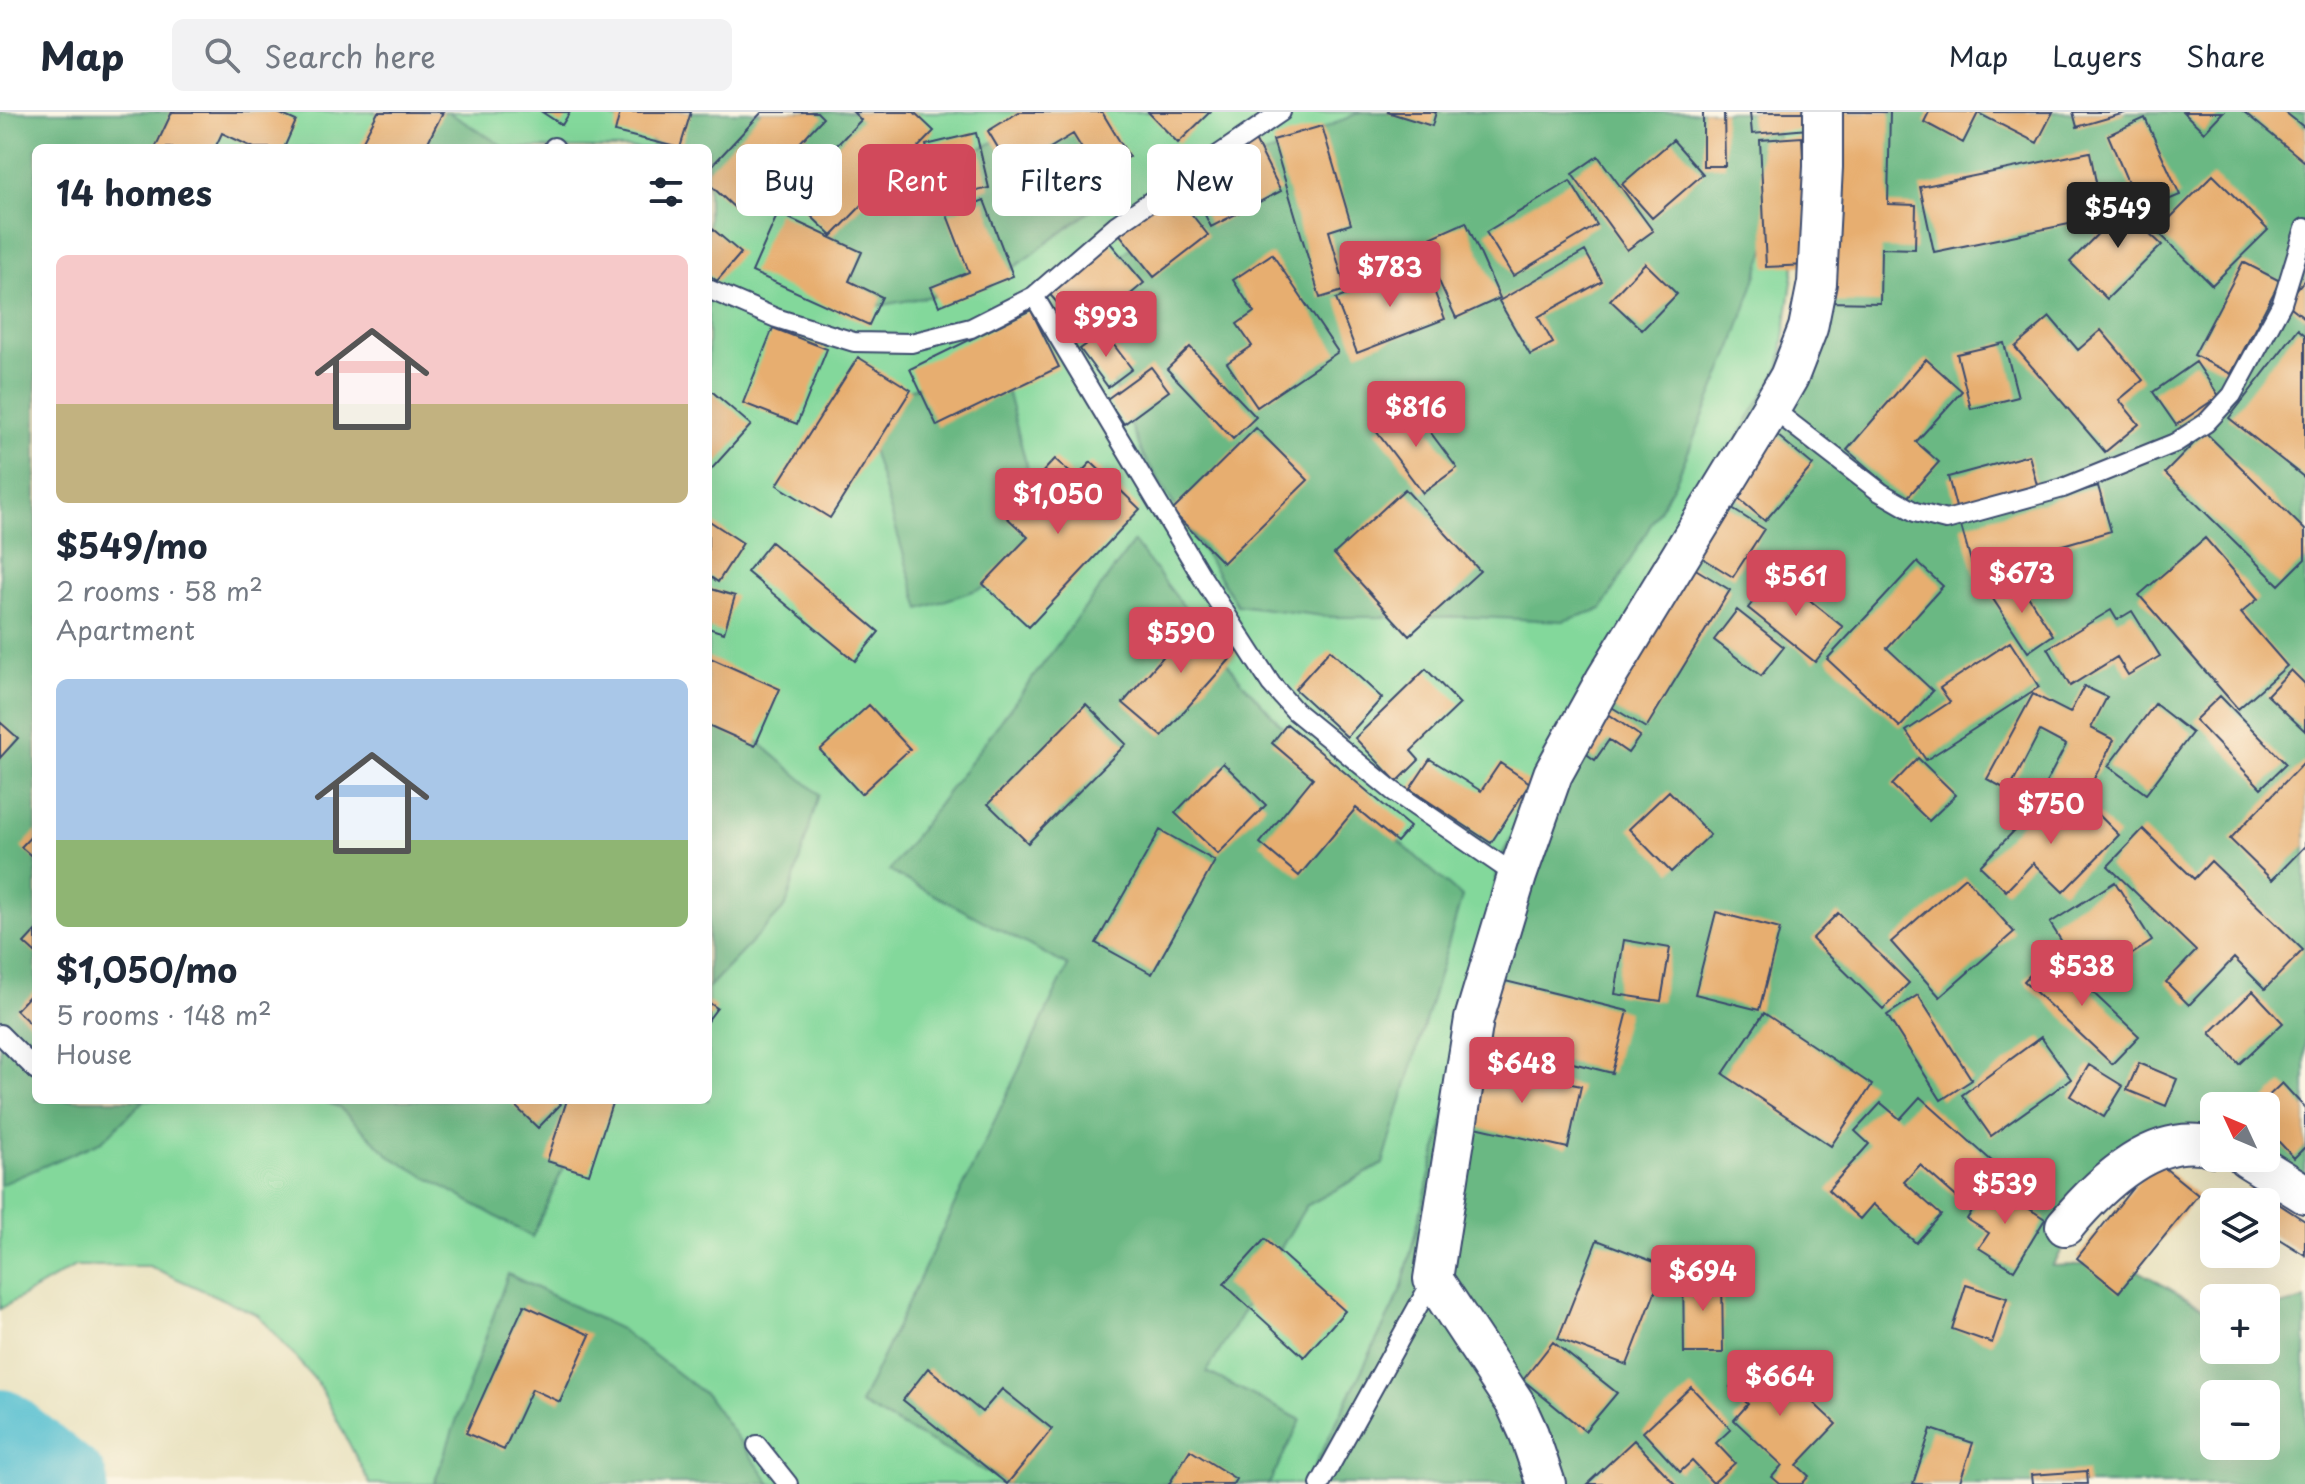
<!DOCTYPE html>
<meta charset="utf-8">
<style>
body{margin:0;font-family:"Playpen Sans",sans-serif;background:#f2f2f3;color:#1f2937;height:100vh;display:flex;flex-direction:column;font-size:30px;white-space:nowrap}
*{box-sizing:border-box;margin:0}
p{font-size:26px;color:#747a83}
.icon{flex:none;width:44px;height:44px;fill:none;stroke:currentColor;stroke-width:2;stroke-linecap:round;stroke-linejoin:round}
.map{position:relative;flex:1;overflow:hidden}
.panel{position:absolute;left:32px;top:32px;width:680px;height:960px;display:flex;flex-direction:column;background:#fff;border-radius:12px;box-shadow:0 8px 32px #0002}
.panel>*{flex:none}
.guide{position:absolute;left:736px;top:32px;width:760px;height:72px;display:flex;gap:16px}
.needle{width:52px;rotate:314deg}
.fabs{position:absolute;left:2200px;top:980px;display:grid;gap:16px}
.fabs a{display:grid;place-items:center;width:80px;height:80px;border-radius:12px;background:#fff;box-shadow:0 8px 32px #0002;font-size:40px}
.price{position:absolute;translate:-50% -68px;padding:0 18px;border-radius:8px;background:#d1495b;color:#fff;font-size:26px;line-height:52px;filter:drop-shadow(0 2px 4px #0008)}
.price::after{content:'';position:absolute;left:50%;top:48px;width:24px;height:18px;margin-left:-12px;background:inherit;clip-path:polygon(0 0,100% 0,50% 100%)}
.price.current{background:#222;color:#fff}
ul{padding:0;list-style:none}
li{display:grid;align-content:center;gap:16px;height:424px;padding:0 24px}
li span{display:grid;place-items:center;height:248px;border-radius:12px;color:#555}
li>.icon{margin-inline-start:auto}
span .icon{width:144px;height:144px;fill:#fffc;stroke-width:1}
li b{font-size:34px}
h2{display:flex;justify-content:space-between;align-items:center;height:96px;padding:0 24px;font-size:34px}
.tag{padding:0 28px;border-radius:12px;background:#fff;box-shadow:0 8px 32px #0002;font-size:28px;line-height:72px}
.tag.current{background:#d1495b;color:#fff}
header{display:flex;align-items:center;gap:48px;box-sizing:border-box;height:112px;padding:0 40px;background:#fff;border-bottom:2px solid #e0e1e3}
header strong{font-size:38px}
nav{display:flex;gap:44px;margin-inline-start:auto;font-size:28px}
.search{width:560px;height:72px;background:#f2f2f3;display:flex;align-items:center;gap:20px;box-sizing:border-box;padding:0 28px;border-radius:12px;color:#747a83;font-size:30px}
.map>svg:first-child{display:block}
.green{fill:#83d89b;stroke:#4f847c;stroke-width:2;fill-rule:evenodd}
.forest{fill:#6ab883;stroke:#427470;stroke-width:2;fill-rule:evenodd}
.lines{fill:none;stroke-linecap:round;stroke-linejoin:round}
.river{stroke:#56c0d1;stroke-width:82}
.building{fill:#e7ae70}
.service-casing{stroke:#3a4a6d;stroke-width:22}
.minor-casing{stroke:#3a4a6d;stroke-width:42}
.service{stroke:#fff;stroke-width:18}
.minor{stroke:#fff;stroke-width:38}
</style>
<header>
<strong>Map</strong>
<div class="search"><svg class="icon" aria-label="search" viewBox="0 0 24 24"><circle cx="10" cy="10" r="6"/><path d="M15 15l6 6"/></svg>Search here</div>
<nav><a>Map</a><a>Layers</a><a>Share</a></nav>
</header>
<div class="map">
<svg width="2305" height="1372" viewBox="0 0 2305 1372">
<rect width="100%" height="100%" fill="#fcf5e5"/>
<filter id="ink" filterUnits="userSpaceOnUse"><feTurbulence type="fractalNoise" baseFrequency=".0125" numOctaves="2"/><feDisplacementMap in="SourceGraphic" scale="16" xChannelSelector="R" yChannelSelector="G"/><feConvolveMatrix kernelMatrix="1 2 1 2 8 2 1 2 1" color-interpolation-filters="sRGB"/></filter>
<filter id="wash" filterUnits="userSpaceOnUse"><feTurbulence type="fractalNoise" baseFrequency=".006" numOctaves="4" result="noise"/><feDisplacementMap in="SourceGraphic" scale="32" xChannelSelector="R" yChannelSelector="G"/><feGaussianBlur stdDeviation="1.8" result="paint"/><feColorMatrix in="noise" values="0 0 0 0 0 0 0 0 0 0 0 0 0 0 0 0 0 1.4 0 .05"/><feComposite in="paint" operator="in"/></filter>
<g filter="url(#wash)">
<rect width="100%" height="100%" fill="#e9e2c0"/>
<path class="green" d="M0 0H1816L1780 254 1467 915 1401 1179 1306 1372H370L318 1271 258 1203 149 1154H75L0 1197ZM36 36H708V988H36Z"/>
<path class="forest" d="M0 0H179L199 36H36V988H145L102 1029 0 1073Z
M408 0H448L506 36H395Z
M599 0H891L869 35 727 60 708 70V36H653L648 19Z
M1060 0 1120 77 989 174 860 197 809 151 896 29 963 44Z
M1360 0H1777L1779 96 1733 233 1676 369 1602 497 1563 509 1474 505H1332L1237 493 1144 345 1105 250 1067 187 1223 62Z
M1821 0H2305V1090L2266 1046V994H2214V1041L2111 1062 2052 1154 2125 1151 2203 1196H2214V1238H2266V1197L2305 1188V1372H1306L1401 1179 1467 915 1500 747 1600 561 1780 254 1814 151ZM2214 1282H2266V1334H2214Z
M998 243 1052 452 920 497 860 297Z
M1134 430 1243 571 1336 674 1462 785 1383 1052 1306 1094 1207 1260 1301 1308 1269 1372H1009L860 1292 1068 854 889 759Z
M708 587 819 682 786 794 708 876Z
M320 988H611L569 1044 532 1125 391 1045 339 995Z
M508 1162 620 1217 707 1284 771 1372H434Z"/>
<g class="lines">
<path class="river" d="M0 1318 67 1372"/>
</g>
<g id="blocks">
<path class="building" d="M172 0H276L296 9 284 36H254L222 21 215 36H155Z
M378 0H443L425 36H359Z
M542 0H570L562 13Z
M620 0H691L680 36 615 20Z
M762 0H817L823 6 737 98 708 71V58Z
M853 0H914L934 19 832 124 789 83 861 8Z
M1019 0H1102L1129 45 1098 63 1073 22 1012 59 988 19Z
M1148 0H1210L1178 31Z
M1387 0H1436L1432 14Z
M1703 0H1724L1725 54H1703Z
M1750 0H1806L1808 17 1752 22Z
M1831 0H1890L1888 92 1916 93 1915 137 1881 136 1880 191 1825 190Z
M1929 0H2053L2037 31 1978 1 1963 31 1924 10Z
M2073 0H2125V1L2077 15Z
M2183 0H2223L2204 20Z
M2244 0H2285L2305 16V50Z
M2145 6 2180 83 2149 96 2141 77 2132 80 2108 23Z
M1322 14 1351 112 1329 119 1346 178 1320 186 1273 28Z
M976 21 989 76 939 88 926 33Z
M1802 25 1808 153 1766 155 1760 28Z
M1255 28 1281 79 1211 115 1186 65Z
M1673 28 1703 62 1652 106 1622 72Z
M2090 40 2103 105 1934 140 1920 75Z
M1598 44 1653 119 1627 138 1572 62Z
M2213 63 2268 118 2212 173 2157 119Z
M1570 69 1597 113 1513 164 1486 120Z
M1171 76 1208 123 1154 165 1117 119Z
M984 88 1013 164 939 194 931 175 969 160 947 103Z
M2131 88 2154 111 2147 119 2162 133 2107 187 2070 150Z
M778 101 862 140 849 169 882 185 869 213 752 160Z
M1466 110 1500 186 1456 206 1421 130Z
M708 113 741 141 717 169 708 162Z
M1106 126 1144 171 1084 221 1045 177Z
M1585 139 1602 169 1538 205 1553 231 1530 243 1499 189Z
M1272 142 1338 240 1257 295 1227 251 1252 234 1237 212 1254 200 1233 168Z
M2243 150 2280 169 2231 262 2194 243Z
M1645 151 1677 182 1642 218 1610 188Z
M1424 153 1445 207 1357 241 1336 187Z
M2305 167V206L2286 191Z
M1031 198 1059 255 937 314 910 257Z
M2050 205 2078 238 2101 218 2143 268 2119 288 2139 312 2105 340 2015 235Z
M773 216 827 237 797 312 743 291Z
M2298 217 2305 223V366L2229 306Z
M1104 220 1132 257 1108 275 1080 237Z
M2004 231 2018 285 1971 297 1957 242Z
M1190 235 1256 305 1233 327 1167 257Z
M858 245 911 278 830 406 777 373Z
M1926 247 1962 279 1916 330 1939 350 1905 388 1847 338Z
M2196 250 2219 284 2176 313 2153 280Z
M1151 255 1169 279 1124 312 1107 287Z
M708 276 751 313 708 361Z
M1410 293 1457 356 1423 381 1376 319Z
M1256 316 1308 368 1223 451 1172 399Z
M1772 319 1813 353 1765 409 1724 374Z
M2205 320 2305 418V447L2279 473 2165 361Z
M2029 343 2038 377 1957 399 1948 365Z
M1055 347 1076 366 1091 350 1140 397 1029 515 983 472 1028 425 1003 402Z
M2098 374 2111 419 2059 434 2061 445 1977 470 1961 414Z
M1405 377 1480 459 1409 524 1334 442Z
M1721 390 1764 417 1733 465 1690 438Z
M708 408 743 431 718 470 708 463Z
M2205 426 2258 487 2241 501 2287 554 2238 597 2139 483Z
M771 430 879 520 855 549 747 460Z
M1684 450 1730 478 1646 616 1600 588Z
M1917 450 1943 474 1887 536 1933 579 1900 615 1827 547Z
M1776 461 1843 515 1815 550 1748 496Z
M2017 467 2053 523 2028 540 1991 484Z
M708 476 735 484 724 521 708 516Z
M1737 498 1784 535 1761 564 1714 528Z
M2111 498 2117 508 2132 499 2160 544 2128 563 2117 545 2070 574 2048 536Z
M1200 502 1240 536 1162 624 1123 591Z
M2010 530 2039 575 1926 648 1906 619 1950 590 1940 576Z
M1330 538 1382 586 1347 625 1295 577Z
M708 545 780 577 755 634 708 613Z
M1426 557 1460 592 1411 639 1419 648 1397 670 1355 626Z
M2291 558 2305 572V619L2267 583Z
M2084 574 2107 585 2091 616 2114 628 2082 690 2046 671 2066 633 2040 619 2009 679 1987 667 2033 582 2070 601Z
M2220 584 2286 652 2261 676 2195 608Z
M1086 592 1126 632 1028 731 988 692Z
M2155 592 2192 621 2146 682 2108 654Z
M869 593 910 637 861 682 820 638Z
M1597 594 1640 624 1628 641 1609 628 1595 648 1571 631Z
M0 610 18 626 0 646Z
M1287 612 1410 715 1397 730 1356 696 1299 764 1260 731 1313 666 1272 631Z
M1918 646 1956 683 1929 709 1892 673Z
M1430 647 1481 679 1500 651 1530 671 1491 731 1410 677Z
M2305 649V734L2272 768 2230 727Z
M1223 651 1266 693 1218 742 1175 701Z
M1669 679 1710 723 1671 760 1629 717Z
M2046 686 2071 709 2088 692 2119 723 2063 780 2033 751 2006 779 1980 754Z
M2143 717 2194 767 2211 749 2303 838 2265 877 2234 846 2189 893 2166 870 2196 839 2108 754Z
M1160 718 1215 749 1152 862 1096 831Z
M36 719V748L21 735Z
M1965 765 2014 820 1940 885 1891 830Z
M2115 770 2152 829 2088 871 2050 811Z
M1716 800 1780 817 1759 898 1695 882Z
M1838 801 1909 871 1883 897 1812 827Z
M36 818V842L24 831Z
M1624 828 1670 836 1661 889 1615 882Z
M2051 841 2139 924 2112 952 2024 869Z
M1497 867 1628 899 1612 961 1482 928Z
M36 877V917L16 898Z
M2253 879 2283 911 2239 952 2210 921Z
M1918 883 1972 968 1941 988 1887 903Z
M708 890 717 896 708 908Z
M1764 901 1872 973 1831 1034 1723 962Z
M2041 925 2071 967 1991 1024 1962 983Z
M1475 951 1581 974 1568 1036 1462 1012Z
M2139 951 2177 967 2166 994 2127 978Z
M2089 953 2123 974 2104 1005 2070 984Z
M2282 971 2305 996V1035L2294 1046 2266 1016V994H2258Z
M1920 985 1994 1051 1961 1089 1920 1053 1904 1070 1941 1103 1916 1131 1873 1092 1860 1107 1828 1078 1869 1032 1855 1019 1881 991 1900 1007Z
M509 988H557L561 992 538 1016Z
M567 988H613L589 1062 547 1049Z
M2155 1048 2198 1083 2119 1180 2077 1146Z
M1990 1071 2045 1107 2014 1158 1979 1136 1989 1121 1967 1107Z
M2251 1074 2305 1109V1143L2266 1119V1090H2241Z
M1265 1127 1345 1199 1304 1245 1224 1172Z
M1597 1128 1665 1154 1627 1253 1558 1227Z
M1722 1160 1723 1241H1684L1683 1161Z
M1966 1173 2007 1186 1992 1231 1952 1217Z
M524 1193 590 1223 560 1290 532 1277 504 1338 466 1321Z
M1553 1230 1617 1281 1585 1319 1523 1268Z
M1761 1242 1836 1312 1797 1353 1809 1364 1802 1372H1780L1772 1365 1782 1353 1734 1308 1748 1292 1730 1275Z
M928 1256 982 1300 1002 1277 1052 1317 1007 1372 903 1288Z
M1691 1275 1731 1317 1716 1331 1735 1351 1713 1371 1692 1349 1680 1360 1643 1320Z
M1931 1317 1973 1331 1959 1372H1913Z
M1634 1328 1675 1372H1587Z
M1190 1338 1236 1367 1233 1372H1169Z
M2087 1359 2088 1372H2032L2031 1363Z"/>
</g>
</g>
<g filter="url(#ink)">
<use href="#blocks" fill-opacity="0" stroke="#3a4a6d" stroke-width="2"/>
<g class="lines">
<defs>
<path id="service" d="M554 35 555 36
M708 177 776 206 854 230 911 231 971 216 1034 184 1116 113 1281 0
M1034 184 1202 465 1271 572 1295 599 1393 679 1517 764
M1771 296 1880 380 1915 400 1946 408 2063 376 2175 331 2206 311 2232 283 2282 191 2305 116
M0 922 36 958
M757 1333 788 1372
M1320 1372 1433 1167"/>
<path id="minor" d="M2247 1046 2305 1082
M2065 1114C2099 1073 2156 1017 2214 1035
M1546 1372 1529 1322 1515 1291 1433 1167 1474 907 1517 764 1553 662 1605 568 1771 296 1789 265 1808 216 1817 171 1823 55V0"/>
</defs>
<use href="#service" class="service-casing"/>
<use href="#minor" class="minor-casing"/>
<use href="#service" class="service"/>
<use href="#minor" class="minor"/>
</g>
</g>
</svg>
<div class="fabs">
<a><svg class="needle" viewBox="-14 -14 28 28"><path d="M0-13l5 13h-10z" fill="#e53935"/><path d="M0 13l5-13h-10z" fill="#747a83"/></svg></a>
<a><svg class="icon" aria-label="layers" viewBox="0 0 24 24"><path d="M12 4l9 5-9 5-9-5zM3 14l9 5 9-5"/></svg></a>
<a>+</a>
<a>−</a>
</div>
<b class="price current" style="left:2118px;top:138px">$549</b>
<b class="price" style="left:1390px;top:197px">$783</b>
<b class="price" style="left:1106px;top:247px">$993</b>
<b class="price" style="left:1416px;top:337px">$816</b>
<b class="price" style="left:1058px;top:424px">$1,050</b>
<b class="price" style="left:2022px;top:503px">$673</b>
<b class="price" style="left:1796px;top:506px">$561</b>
<b class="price" style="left:1181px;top:563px">$590</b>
<b class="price" style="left:2051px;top:734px">$750</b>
<b class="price" style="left:2082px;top:896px">$538</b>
<b class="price" style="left:1522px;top:993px">$648</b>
<b class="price" style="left:2005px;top:1114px">$539</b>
<b class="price" style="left:1703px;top:1201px">$694</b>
<b class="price" style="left:1780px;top:1306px">$664</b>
<div class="guide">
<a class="tag">Buy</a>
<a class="tag current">Rent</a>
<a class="tag">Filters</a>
<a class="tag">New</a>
</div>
<section class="panel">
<h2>14 homes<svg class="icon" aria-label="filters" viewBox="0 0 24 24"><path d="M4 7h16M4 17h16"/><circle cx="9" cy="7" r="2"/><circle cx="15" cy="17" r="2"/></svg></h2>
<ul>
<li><span style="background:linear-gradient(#f6c9c9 60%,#c2b280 0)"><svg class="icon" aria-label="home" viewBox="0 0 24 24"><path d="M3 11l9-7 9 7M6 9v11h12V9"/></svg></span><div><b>$549/mo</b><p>2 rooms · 58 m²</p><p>Apartment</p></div></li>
<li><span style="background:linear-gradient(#a9c7e8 65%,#8fb573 0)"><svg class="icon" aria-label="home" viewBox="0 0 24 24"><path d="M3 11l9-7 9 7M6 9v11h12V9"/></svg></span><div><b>$1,050/mo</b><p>5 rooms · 148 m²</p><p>House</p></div></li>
</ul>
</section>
</div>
